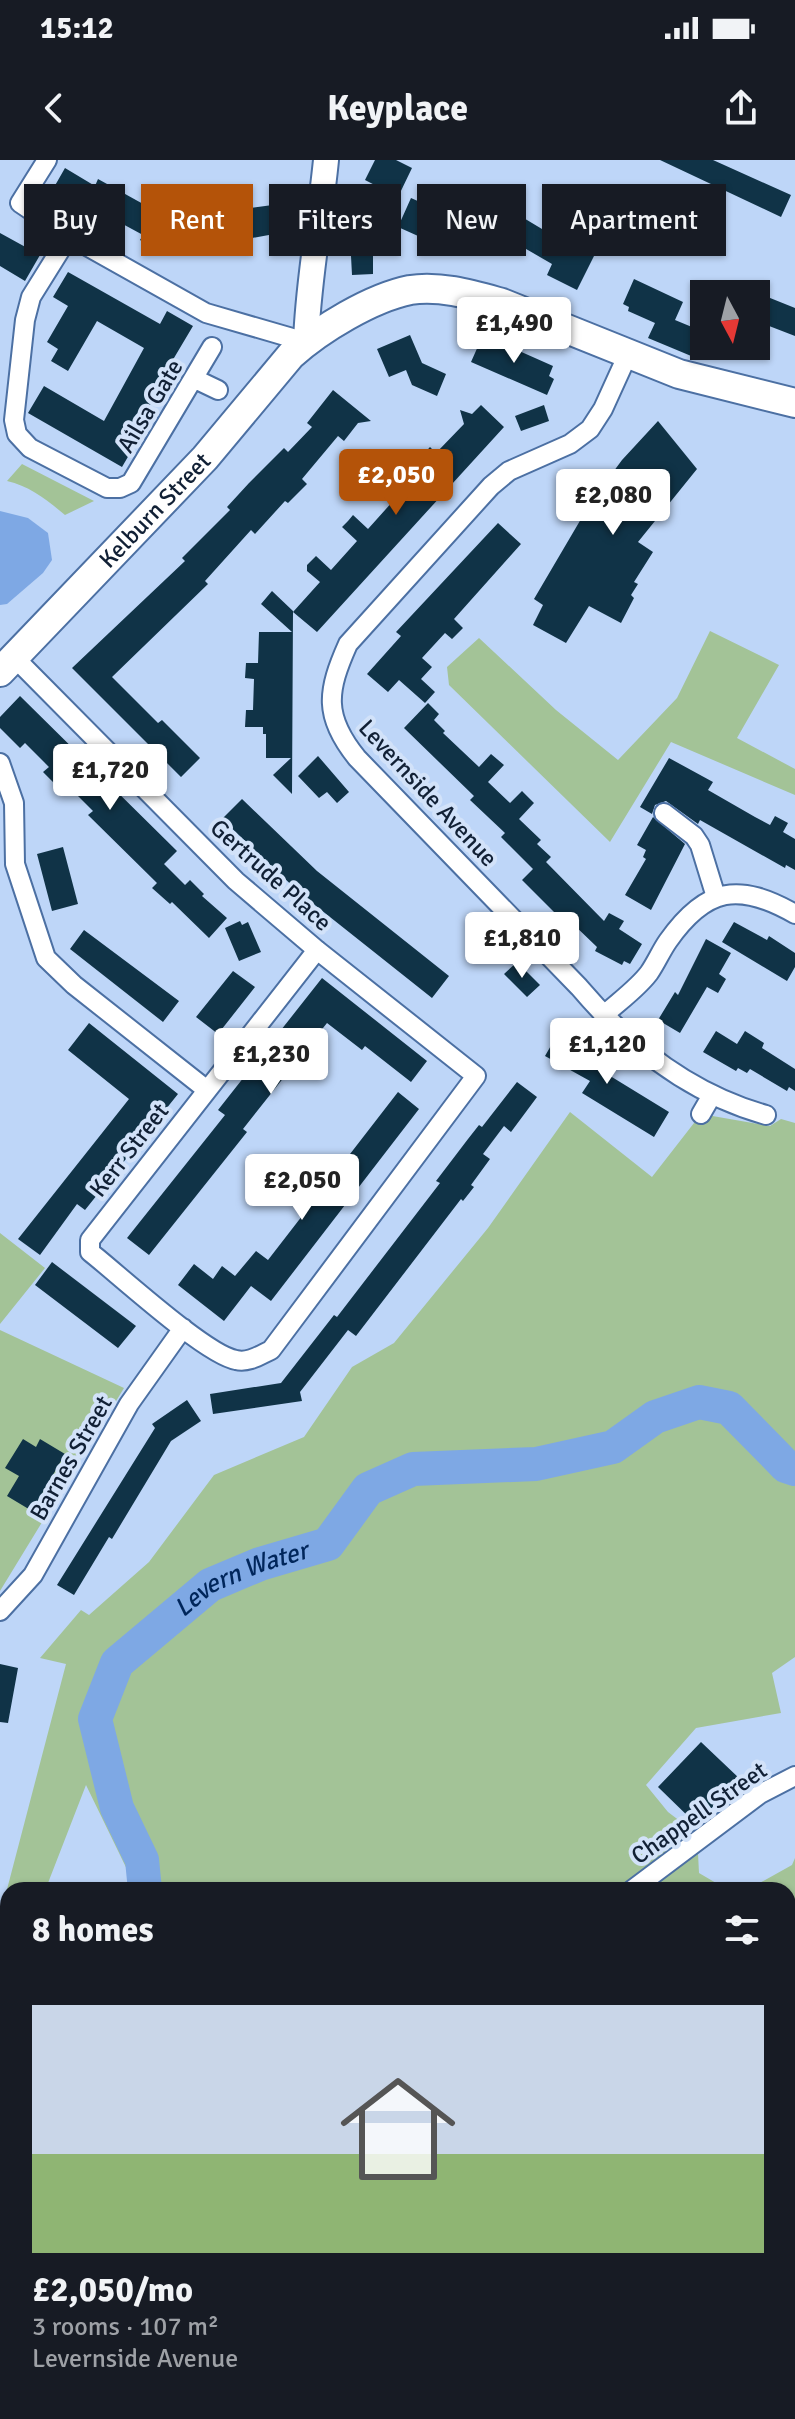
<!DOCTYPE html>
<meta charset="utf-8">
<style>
body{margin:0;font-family:Signika,sans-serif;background:#20242c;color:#f1f3f6;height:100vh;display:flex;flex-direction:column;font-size:30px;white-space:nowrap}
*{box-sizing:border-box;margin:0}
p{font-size:26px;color:#9ea1a6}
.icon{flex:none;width:44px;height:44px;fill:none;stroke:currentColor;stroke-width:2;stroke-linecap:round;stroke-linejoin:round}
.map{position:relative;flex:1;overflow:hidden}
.details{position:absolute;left:0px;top:1722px;width:796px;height:538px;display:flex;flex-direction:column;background:#171b24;border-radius:24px 24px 0 0;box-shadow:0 2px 6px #0004}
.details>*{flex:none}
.top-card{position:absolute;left:24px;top:24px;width:748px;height:72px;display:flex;gap:16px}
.needle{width:52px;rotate:173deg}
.controls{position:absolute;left:690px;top:120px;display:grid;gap:16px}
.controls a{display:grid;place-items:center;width:80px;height:80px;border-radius:0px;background:#171b24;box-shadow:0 2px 6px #0004;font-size:40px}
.price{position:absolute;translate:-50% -68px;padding:0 18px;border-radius:8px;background:#fff;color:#222;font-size:26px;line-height:52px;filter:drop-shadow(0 2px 4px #0008)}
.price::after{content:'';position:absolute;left:50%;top:48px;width:24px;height:18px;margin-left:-12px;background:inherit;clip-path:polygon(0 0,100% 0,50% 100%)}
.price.current{background:#b45309;color:#fff}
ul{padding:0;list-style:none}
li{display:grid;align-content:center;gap:16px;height:424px;padding:0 32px}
li span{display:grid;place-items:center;height:248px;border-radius:0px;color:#555}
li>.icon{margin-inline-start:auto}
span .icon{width:144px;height:144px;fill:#fffc;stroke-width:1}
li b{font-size:34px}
h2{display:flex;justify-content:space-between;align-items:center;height:96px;padding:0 32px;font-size:34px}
.tag{padding:0 28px;border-radius:0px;background:#171b24;box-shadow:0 2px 6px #0004;font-size:28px;line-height:72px}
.tag.current{background:#b45309;color:#fff}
.status{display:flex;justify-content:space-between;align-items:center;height:56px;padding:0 40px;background:#171b24;direction:ltr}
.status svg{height:22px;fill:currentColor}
header{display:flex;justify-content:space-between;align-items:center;height:104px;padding:0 32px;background:#171b24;font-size:36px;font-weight:700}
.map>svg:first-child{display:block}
.green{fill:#a3c397}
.water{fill:#7ea8e4}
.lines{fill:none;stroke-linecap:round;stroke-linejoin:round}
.river{stroke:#7ea8e4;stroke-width:34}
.building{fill:#103347}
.street-casing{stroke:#4c70a3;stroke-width:22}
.secondary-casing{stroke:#4c70a3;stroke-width:28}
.primary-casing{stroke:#4c70a3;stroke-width:32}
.street{stroke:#fff;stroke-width:18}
.secondary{stroke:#fff;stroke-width:24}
.primary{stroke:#fff;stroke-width:28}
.rail{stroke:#52657f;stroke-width:6;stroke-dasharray:10 10;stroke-linecap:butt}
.labels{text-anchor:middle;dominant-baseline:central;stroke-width:8;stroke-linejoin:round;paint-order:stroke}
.street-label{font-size:24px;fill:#112035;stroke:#d2e2f9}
.water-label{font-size:26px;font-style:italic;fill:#00265b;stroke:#d2e2f9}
</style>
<div class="status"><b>15:12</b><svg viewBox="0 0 49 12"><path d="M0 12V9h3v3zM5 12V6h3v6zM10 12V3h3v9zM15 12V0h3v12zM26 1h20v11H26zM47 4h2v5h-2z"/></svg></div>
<header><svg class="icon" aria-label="back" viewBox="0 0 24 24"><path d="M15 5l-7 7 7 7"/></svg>Keyplace<svg class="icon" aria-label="share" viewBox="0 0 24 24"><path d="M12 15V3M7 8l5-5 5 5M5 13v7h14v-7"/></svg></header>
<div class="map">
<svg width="795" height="2259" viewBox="0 0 795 2259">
<rect width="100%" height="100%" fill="#bed6f8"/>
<path class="green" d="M22 304 94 341 65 355C48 341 30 326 7 321Z
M710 471 779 505 737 578 795 609V635L671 582 610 682 449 525 447 507 479 478 556 550 618 600 677 538Z
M570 952 652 1017 701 954 770 966 781 959 795 963V1497L772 1513 781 1553 696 1568 646 1625 668 1652 697 1674 699 1713 728 1730H137L86 1625 48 1723 41 1730H8V1737H5L66 1504 40 1498 81 1450 89 1455 149 1402 214 1315 304 1277 352 1207 394 1183 488 1068Z
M0 1073 45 1108 0 1164Z
M0 1170 124 1228 0 1431Z
M795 1698V1757L788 1766V1730H747L792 1705Z
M788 1938 795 1946V2049L788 2031Z
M0 2101 8 2103V2252H15L11 2259H0V2175L3 2173 0 2165Z"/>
<path class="water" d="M0 351 28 358 48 373 52 400 43 413 7 444 0 445Z"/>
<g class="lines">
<g class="river">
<path id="s1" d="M145 1730 142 1700 117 1648 95 1559 117 1503 210 1425 260 1404 328 1384 368 1329 413 1309 536 1304 613 1287 655 1257 699 1242 729 1248 786 1306 795 1309"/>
<path d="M0 2184 8 2174"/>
</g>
</g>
<path class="building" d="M375 0H396L412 8 398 37 365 20Z
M660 0H713L791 35 781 57Z
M65 8 95 26 98 19 154 50 151 54 183 72 184 60 213 63 211 53 280 44 285 72 209 86 217 92 170 86 165 95 140 80 143 75 69 35 64 44 49 36Z
M452 25 492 44 491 47 518 62 522 57 547 72 553 57 579 68 571 85 594 96 577 130 547 115 552 104 483 64 481 67 468 61 467 64 440 51Z
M411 38 440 51 427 80 398 67Z
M0 73 40 95 25 121 0 106Z
M373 95V114L352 115 351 96Z
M68 112 160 164 167 151 193 166 149 240 152 242 130 280 136 283 122 307 28 253 44 226 104 261 144 188 97 161 68 211 51 201 58 189 47 182 68 146 53 137Z
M634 119 683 142 675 160 704 172V180L696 198 648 178 655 163 628 151 629 147 623 144Z
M760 134 795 148V176L756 161V145Z
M410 175 422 203 446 214 437 236 412 225 406 210 389 217 377 189Z
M483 175 553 206 549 216 554 219 547 235 471 202Z
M333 230 371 261 358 263 344 281 338 276 302 319 307 324 288 343 285 341 255 374 251 370 205 421 208 424 112 517 158 563 162 560 200 598 181 617 72 508 185 401 182 398 230 350 227 347 249 323 284 288 288 292 312 267 307 263Z
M481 245 504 267 317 472 293 452 320 422 307 411V405L316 396 331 410 357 381 342 367 348 361 353 355 368 369 394 340 379 325 385 320 390 314 398 322 430 287 436 293 464 264 460 250 472 254Z
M544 245 549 261 521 271 515 256Z
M658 261 697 309 638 382 653 392 634 422 638 424 631 435 634 438 621 463 589 446 566 483 533 465 543 445 534 439 591 342 622 300Z
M498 363 521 384 454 459 463 468 452 479 445 473 422 498 432 507 421 519 435 532 425 543 399 520 388 532 367 514 401 476 396 472Z
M272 431 293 451 292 634 273 615 291 598H266V574H263V567H245L246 550H253L254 519 245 518 246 503H258L259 472H292L261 444Z
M20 536 177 691 164 704 185 725 190 720 204 734 202 736 227 758 209 778 172 742 170 744 152 728 157 723 88 655 93 651 68 626 64 630 57 626 43 612 49 607 25 583 20 588 0 568V557Z
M428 543 439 554 434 560 445 571 443 573 479 607 491 594 504 605 488 622 510 643 522 631 534 643 519 659 541 680 537 684 551 697 546 702 604 761 609 753 624 761 619 769 642 784 630 804 624 801 622 805 595 791 597 787 572 763 569 767 522 720 533 709 501 677 505 673 470 640 474 636 404 568Z
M318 596 349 632 337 643 327 632 319 638 298 616Z
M669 598 713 622 708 630 755 657 770 665 775 656 788 663 783 672 795 679V710L786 705 785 708 700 660 698 664 666 641 655 645 652 654 640 647Z
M242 639 317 711 449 816 432 838 301 734 222 659Z
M653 657 685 684 651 750 625 735 646 699 643 697 646 690 637 685Z
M63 687 78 744 52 751 37 694Z
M240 761 242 765 248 762 261 792 239 801 225 768Z
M734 762 767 780 769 776 795 793V807L787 821 722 782Z
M84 770 179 841 163 862 70 789Z
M706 779 731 793 719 814 726 819 718 833 707 827 680 873 658 860 675 832 678 835Z
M517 802 540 825 527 837 504 814Z
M233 811 255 827 218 874 196 857Z
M322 818 427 901 411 922 365 886 362 890 327 863 243 969 247 972 149 1095 127 1078 225 955 218 950Z
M89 863 178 934 85 1050 77 1044 40 1095 18 1079 129 939 68 890Z
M560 870 589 887 586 892 593 896 589 903 669 952 654 977 582 933 590 921 545 896Z
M716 871 737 884 745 871 764 883 762 888 795 909V931L789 927 787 931 750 909 747 913 738 908 736 911 703 892Z
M517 922 537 937 511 972 504 966 483 994 490 999 471 1025 474 1027 463 1041 461 1039 356 1176 348 1170 300 1232 302 1241 213 1254 210 1234 281 1223 334 1155 337 1157 440 1023 436 1021 468 979 479 965 482 967Z
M398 932 419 949 271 1141 251 1126 224 1161 178 1125 194 1104 213 1119 222 1106 235 1116 256 1091 268 1100Z
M52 1102 136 1166 118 1188 35 1125Z
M187 1240 201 1261 171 1281 112 1379 109 1377 74 1435 57 1425 155 1268 152 1264Z
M23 1279 36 1287 40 1279 65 1294 32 1351 7 1336 19 1316 5 1308Z
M0 1504 18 1508 8 1563 0 1562Z
M701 1582 740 1619 696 1664 658 1627Z"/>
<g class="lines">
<defs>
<path id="street" d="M47 0 20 43 69 76 206 153 306 182
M69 76 31 137 25 160 14 260 17 274 30 288 107 328H120L131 323 212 187
M628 194 603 249 590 269 570 284 509 311 491 326 348 484C327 531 323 556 357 598L579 827C629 886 691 934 766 955
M195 219 218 230
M15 498 236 721 317 790 476 916 271 1190C260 1195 249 1203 236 1200 206 1195 118 1114 90 1092V1080L317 790
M0 603 14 643 15 704 46 798 74 825 207 930
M664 653 694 676 700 685 716 737
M603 856C618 842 637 829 649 813 656 803 661 791 668 781 706 727 739 722 795 754
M701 954 712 935
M0 1451 33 1415 129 1244 183 1168
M632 1730 760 1634 795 1616
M0 1820 8 1822
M788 2145 795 2140
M307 2259 314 2252
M460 2259 466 2252
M661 2259 668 2252"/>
<path id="secondary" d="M306 182C308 121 320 61 326 0"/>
<g id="primary">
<path id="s2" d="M0 512 205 298 291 195C320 169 371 138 410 130 440 125 473 135 502 143L679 214 795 243"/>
</g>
</defs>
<use href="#street" class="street-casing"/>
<use href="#secondary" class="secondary-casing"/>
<use href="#primary" class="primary-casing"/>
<use href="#street" class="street"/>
<use href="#secondary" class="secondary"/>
<use href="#primary" class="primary"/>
<path class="rail" d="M788 1785 795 1776
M348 2259 355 2252"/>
</g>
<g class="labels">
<g class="street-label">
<text transform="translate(150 246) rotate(-59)">Ailsa Gate</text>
<text stroke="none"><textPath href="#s2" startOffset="224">Kelburn Street</textPath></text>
<text transform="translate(428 633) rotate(47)">Levernside Avenue</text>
<text transform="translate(271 715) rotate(42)">Gertrude Place</text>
<text transform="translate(129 990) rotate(-52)">Kerr Street</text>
<text transform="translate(71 1298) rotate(-60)">Barnes Street</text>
<text transform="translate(699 1653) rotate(-35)">Chappell Street</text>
</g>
<g class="water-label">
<text stroke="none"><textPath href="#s1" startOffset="392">Levern Water</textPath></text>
</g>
</g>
</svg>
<div class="controls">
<a><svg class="needle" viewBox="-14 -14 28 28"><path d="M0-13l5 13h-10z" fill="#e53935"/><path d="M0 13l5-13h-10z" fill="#9ea1a6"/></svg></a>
</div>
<b class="price" style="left:514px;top:205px">£1,490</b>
<b class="price current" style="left:396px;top:357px">£2,050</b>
<b class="price" style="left:613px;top:377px">£2,080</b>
<b class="price" style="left:110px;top:652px">£1,720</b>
<b class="price" style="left:522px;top:820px">£1,810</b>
<b class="price" style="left:607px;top:926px">£1,120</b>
<b class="price" style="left:271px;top:936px">£1,230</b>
<b class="price" style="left:302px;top:1062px">£2,050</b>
<div class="top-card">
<a class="tag">Buy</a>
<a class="tag current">Rent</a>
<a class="tag">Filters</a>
<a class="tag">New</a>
<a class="tag">Apartment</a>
</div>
<section class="details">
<h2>8 homes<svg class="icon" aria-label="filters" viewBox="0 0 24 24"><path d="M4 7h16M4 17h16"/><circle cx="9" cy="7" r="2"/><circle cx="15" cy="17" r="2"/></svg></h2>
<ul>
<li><span style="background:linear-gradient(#c9d6e8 60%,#8fb573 0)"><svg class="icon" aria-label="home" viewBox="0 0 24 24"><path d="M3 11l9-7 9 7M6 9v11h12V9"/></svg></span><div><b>£2,050/mo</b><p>3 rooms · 107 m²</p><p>Levernside Avenue</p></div></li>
</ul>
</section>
</div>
